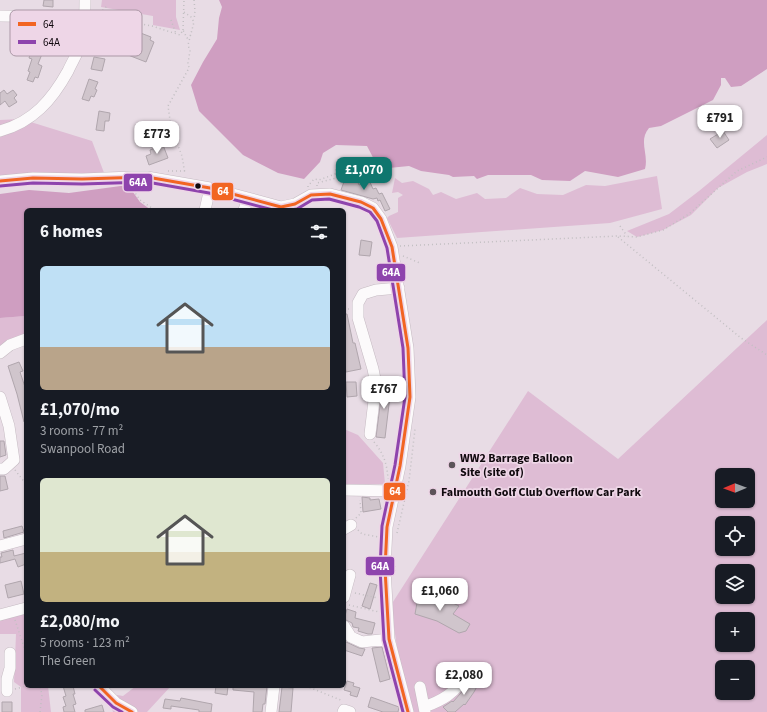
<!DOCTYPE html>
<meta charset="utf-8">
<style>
body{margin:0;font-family:"Source Sans 3",sans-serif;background:#20242c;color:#f1f3f6;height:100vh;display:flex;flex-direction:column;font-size:15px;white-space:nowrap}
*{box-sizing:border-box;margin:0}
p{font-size:13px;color:#9ea1a6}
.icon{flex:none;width:22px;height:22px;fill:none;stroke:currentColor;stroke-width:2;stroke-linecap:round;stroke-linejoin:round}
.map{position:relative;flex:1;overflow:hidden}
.panel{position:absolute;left:24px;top:208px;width:322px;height:480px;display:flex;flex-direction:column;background:#171b24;border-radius:6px;box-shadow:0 1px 3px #0004}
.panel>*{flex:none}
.needle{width:26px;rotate:269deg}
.buttons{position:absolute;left:715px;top:468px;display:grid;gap:8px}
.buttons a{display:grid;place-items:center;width:40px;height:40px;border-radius:6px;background:#171b24;box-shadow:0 1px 3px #0004;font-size:20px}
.price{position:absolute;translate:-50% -34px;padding:0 9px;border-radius:8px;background:#fff;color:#222;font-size:13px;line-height:26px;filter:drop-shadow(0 1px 2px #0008)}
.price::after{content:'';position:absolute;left:50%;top:24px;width:12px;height:9px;margin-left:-6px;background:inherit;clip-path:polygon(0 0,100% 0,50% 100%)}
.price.current{background:#0f766e;color:#fff}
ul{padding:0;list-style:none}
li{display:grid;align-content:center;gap:8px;height:212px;padding:0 16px}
li span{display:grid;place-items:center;height:124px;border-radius:6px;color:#555}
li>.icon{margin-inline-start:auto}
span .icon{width:72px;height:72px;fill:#fffc;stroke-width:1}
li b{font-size:17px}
h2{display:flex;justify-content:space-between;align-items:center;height:48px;padding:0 16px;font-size:17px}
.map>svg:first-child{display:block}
.green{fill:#debcd4;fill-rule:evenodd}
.water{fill:#cf9ec1}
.building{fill:#d0c5cc;stroke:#b0a6ad}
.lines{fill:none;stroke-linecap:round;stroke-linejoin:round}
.minor-casing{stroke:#c5bac2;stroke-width:12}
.path{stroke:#c2bfc2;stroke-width:1.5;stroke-dasharray:1 3;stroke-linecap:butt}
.minor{stroke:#fcfafb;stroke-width:11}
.bus-1-casing{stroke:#eed6e7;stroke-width:6}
.bus-2-casing{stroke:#eed6e7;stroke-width:6}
.bus-1{stroke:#f26522;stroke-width:3}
.bus-2{stroke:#8e44ad;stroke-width:3}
.bus-dot{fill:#10090e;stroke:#eed6e7;stroke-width:1.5}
.poi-dot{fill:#5c5359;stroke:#eed6e7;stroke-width:1.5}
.labels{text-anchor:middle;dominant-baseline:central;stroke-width:3.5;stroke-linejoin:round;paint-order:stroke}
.poi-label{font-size:12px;font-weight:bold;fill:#10090e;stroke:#eed6e7;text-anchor:start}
.key{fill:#eed6e7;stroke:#ab98a6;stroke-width:1}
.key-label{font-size:11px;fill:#10090e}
.line-badge{stroke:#eed6e7;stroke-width:1.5}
.badge-label{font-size:11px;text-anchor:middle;font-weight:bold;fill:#fff}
</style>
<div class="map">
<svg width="767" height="712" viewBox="0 0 767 712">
<rect width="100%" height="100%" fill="#e8dce5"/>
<path class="green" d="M102 0H176V17L180 30 153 25V16L101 7Z
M21 119 92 141 106 178 0 181V120Z
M767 135V164L747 172 718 188 691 215 663 230 637 237 627 231 669 214 699 191Z
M657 176 662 209 610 223 397 238 387 218 389 216 398 212V198L403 195 398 192 392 193 395 178 402 183 413 181 429 189 433 195 441 192 456 199 477 193 485 199 506 198 520 188 537 194 563 195 586 185 605 186Z
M26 316V339L0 353V318Z
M767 320V712H413L397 648 391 605 528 391 618 459ZM722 475H748V501H722ZM722 523H748V549H722ZM722 571H748V597H722ZM722 619H748V645H722ZM722 667H748V693H722Z
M344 429 358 435 383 463 385 484H349L344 487Z
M26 610V686H48L51 712H21V687L14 682 16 634H0V617Z
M136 686H171L147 712H113L110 701 117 695 123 696Z"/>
<path class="water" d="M219 0H767V69L741 86 731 87 725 78H721V85L713 100 661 126 649 128C638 141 649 154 645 169L618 177 585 171 570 181 542 180 531 175H488L477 179 474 176 453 177 449 175 421 171 409 166 379 169 367 146 336 145 323 153 320 162 304 179 278 173 243 155 199 111 191 85 203 62 217 39 219 18 222 7Z
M128 185 140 202 151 210H26V316L0 318V194L29 190 69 193Z"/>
<path class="building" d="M44 0H53V7L43 6Z
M36 26 55 29 54 37H51L50 46 43 45 42 54 38 64 42 66 38 78 35 77 33 82 27 80 30 72 28 71 32 59 29 58 33 45Z
M138 32 151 37 150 40 154 42 146 62 123 53 122 55 114 53 115 50 93 43 96 35 132 46Z
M94 57 105 59 102 71 91 69Z
M89 79 98 82 95 89 97 90 94 97 91 96 89 101 82 99Z
M4 90 7 94 13 90 17 95 14 98 17 102 9 107 5 101 0 105V93Z
M99 111 110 113 109 121H105L104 131 96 130Z
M723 131 729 140 717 148 710 139Z
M163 145 168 158 149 165 146 156 151 154 150 150Z
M346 176 357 180 359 185 369 180 373 189 376 188 379 194 382 193 390 209 385 211 380 200 378 201 377 198 373 199 341 190Z
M361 240 372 242 370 256 359 255Z
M344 314H347L353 343H355L361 369 346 372 344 360Z
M19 362 23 371 20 372 26 390V422H24L17 394 8 366Z
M346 382H356L357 396 347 397Z
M383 382H391V396H390L385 438 376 437Z
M0 441H4L6 455 0 457Z
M0 476H5L8 489 0 491Z
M362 497 370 498V500L379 499 381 509 363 512Z
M22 526 24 532 4 538 3 531Z
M13 550 14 556 26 553V564L18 567 15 559 0 563V557H2L1 553Z
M21 581 24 594 8 598 5 585Z
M370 583 377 585 370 609 362 606Z
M419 592 441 597 459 606 453 614 470 624 466 631 459 633 437 621 415 614Z
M347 609 356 612 355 618 375 623 372 634H368L358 631 359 628 353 627 352 623 344 619Z
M344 641 359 648 365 649 362 656 344 650Z
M382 647 390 679 380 682 372 648Z
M474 675 481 679 474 692 465 705 464 704 455 712H448L443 707 452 701 453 702 467 686Z
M347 681 354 683 353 686 360 688 357 697 350 695 351 692 344 690Z
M63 686H73L75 694H73L76 704 73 705 75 712H64L63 707 66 706 63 697 66 696Z
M216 686H228L227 695 215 693Z
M233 686H267L265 704H263L262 712H253L254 692 233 690Z
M282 687 293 688 291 712H279Z
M371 697 399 707 398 712H383L368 707Z
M181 698 212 704 211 712H199V710L171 706V709L163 708 165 699 180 701Z
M2 702H12V712H2Z
M102 705 104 712H85V710Z"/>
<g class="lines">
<defs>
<path id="minor" d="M0 16 85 17
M0 131C33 122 52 100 68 71 72 62 78 53 81 43 85 30 85 14 85 0
M0 181 33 178 82 179 132 177H147L210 188 281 207 295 204 311 195 330 194 361 202 373 208 381 219 392 247 408 348 410 397 400 466 387 527 385 569 389 639 408 712
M205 210 210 188
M244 210 248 198
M0 353 10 345 26 339
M0 397 9 426 14 460 4 469H0
M370 434 376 384 373 369 358 318V303L363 294 376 290 399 288
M344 490 395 491
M344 529 351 525
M0 546 26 539
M344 597 350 575
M0 615 26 608
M344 626 351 637 362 642 389 639
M99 686 116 703 132 712
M420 687 425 712
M7 691V679L10 668V653
M424 707C441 701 456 693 465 676
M271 712 274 686
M343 712 344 710 350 712"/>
</defs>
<use href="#minor" class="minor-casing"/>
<path class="path" d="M194 0 195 11 194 20
M184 12 191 17 194 22 188 45 190 51 188 63 189 68 168 106 171 127 182 156 185 174
M93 15 152 26 180 35 183 30 187 38 192 34
M97 16 107 6
M171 20 176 34
M183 30 184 0
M168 171H185
M317 186V183L340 177 345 179
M131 187 140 200 155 210
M308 187V186L314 179 319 180 335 174 336 169
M620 226 627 236
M618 237 741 338 767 355
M400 246 618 236 637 237 663 230 689 214 737 171 767 157
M403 256 420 263
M344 309H350
M374 442C384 454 387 464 388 479
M15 470 26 484
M356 518 361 513 360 500
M358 530 362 534 379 537
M397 533 409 481 415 429
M395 571V563
M355 593 378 598
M349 605 379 612
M15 620 26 653
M306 686 343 701
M15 689 26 686
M40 712 42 695 40 686"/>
<use href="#minor" class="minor"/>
<defs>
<path id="bus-1" d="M0 181 33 178 82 179 147 177 210 188 281 207 295 204 311 195 330 194 361 202 373 208 381 219 392 247 408 348 410 397 400 466 387 527 385 569 389 639 408 712
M99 686 116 703 132 712"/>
<path id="bus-2" d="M0 186 33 183 82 184 147 182 209 193 273 210
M291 210 297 209 312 200 329 199 359 207 370 212 377 221 387 248 403 348 405 397 395 465 382 526 380 569 384 640 403 712
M95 690 113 707 122 712"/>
</defs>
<use href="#bus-1" class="bus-1-casing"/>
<use href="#bus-2" class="bus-2-casing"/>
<use href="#bus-1" class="bus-1"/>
<use href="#bus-2" class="bus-2"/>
</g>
<circle class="bus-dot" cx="198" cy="186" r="3.5"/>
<g class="poi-dot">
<circle cx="452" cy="465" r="4"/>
<circle cx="433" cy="492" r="4"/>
</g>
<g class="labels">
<g class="poi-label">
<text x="460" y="458">WW2 Barrage Balloon<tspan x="460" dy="14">Site (site of)</tspan></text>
<text x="441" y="492">Falmouth Golf Club Overflow Car Park</text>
</g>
</g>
<rect x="10" y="10" width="132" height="46" rx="6" class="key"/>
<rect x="18" y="22" width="18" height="4" fill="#f26522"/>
<rect x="18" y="40" width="18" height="4" fill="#8e44ad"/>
<g class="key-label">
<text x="43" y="28">64</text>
<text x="43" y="46">64A</text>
</g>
<g class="line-badge">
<rect x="123" y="173" width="30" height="19" rx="4" fill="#8e44ad"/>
<rect x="211" y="182" width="23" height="19" rx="4" fill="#f26522"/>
<rect x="376" y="263" width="30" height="19" rx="4" fill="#8e44ad"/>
<rect x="383" y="482" width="23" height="19" rx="4" fill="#f26522"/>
<rect x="365" y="556" width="30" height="20" rx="4" fill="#8e44ad"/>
</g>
<g class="badge-label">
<text x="138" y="186">64A</text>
<text x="223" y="195">64</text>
<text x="391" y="276">64A</text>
<text x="395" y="495">64</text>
<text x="380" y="570">64A</text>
</g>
</svg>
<div class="buttons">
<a><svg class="needle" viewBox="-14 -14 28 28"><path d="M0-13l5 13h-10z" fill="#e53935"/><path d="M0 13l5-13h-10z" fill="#9ea1a6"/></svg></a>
<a><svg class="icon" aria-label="locate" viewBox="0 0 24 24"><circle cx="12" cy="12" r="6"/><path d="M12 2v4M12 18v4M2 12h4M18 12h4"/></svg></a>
<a><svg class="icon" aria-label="layers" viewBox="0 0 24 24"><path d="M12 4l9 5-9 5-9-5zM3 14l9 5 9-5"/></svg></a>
<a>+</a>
<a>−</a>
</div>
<b class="price" style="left:720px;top:139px">£791</b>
<b class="price" style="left:157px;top:155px">£773</b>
<b class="price current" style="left:364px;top:191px">£1,070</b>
<b class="price" style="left:384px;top:410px">£767</b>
<b class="price" style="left:440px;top:612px">£1,060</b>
<b class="price" style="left:464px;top:696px">£2,080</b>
<section class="panel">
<h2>6 homes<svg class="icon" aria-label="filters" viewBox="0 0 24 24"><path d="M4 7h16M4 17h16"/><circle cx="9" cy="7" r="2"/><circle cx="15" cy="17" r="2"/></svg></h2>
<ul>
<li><span style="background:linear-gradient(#bfe0f5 65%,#b9a48a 0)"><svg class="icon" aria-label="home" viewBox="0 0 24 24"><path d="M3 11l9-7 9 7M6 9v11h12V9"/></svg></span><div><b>£1,070/mo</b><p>3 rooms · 77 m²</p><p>Swanpool Road</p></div></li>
<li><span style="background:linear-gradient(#dfe7d0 60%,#c2b280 0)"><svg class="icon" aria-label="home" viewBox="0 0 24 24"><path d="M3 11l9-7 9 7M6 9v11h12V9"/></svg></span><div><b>£2,080/mo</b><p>5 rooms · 123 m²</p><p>The Green</p></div></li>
</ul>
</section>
</div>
